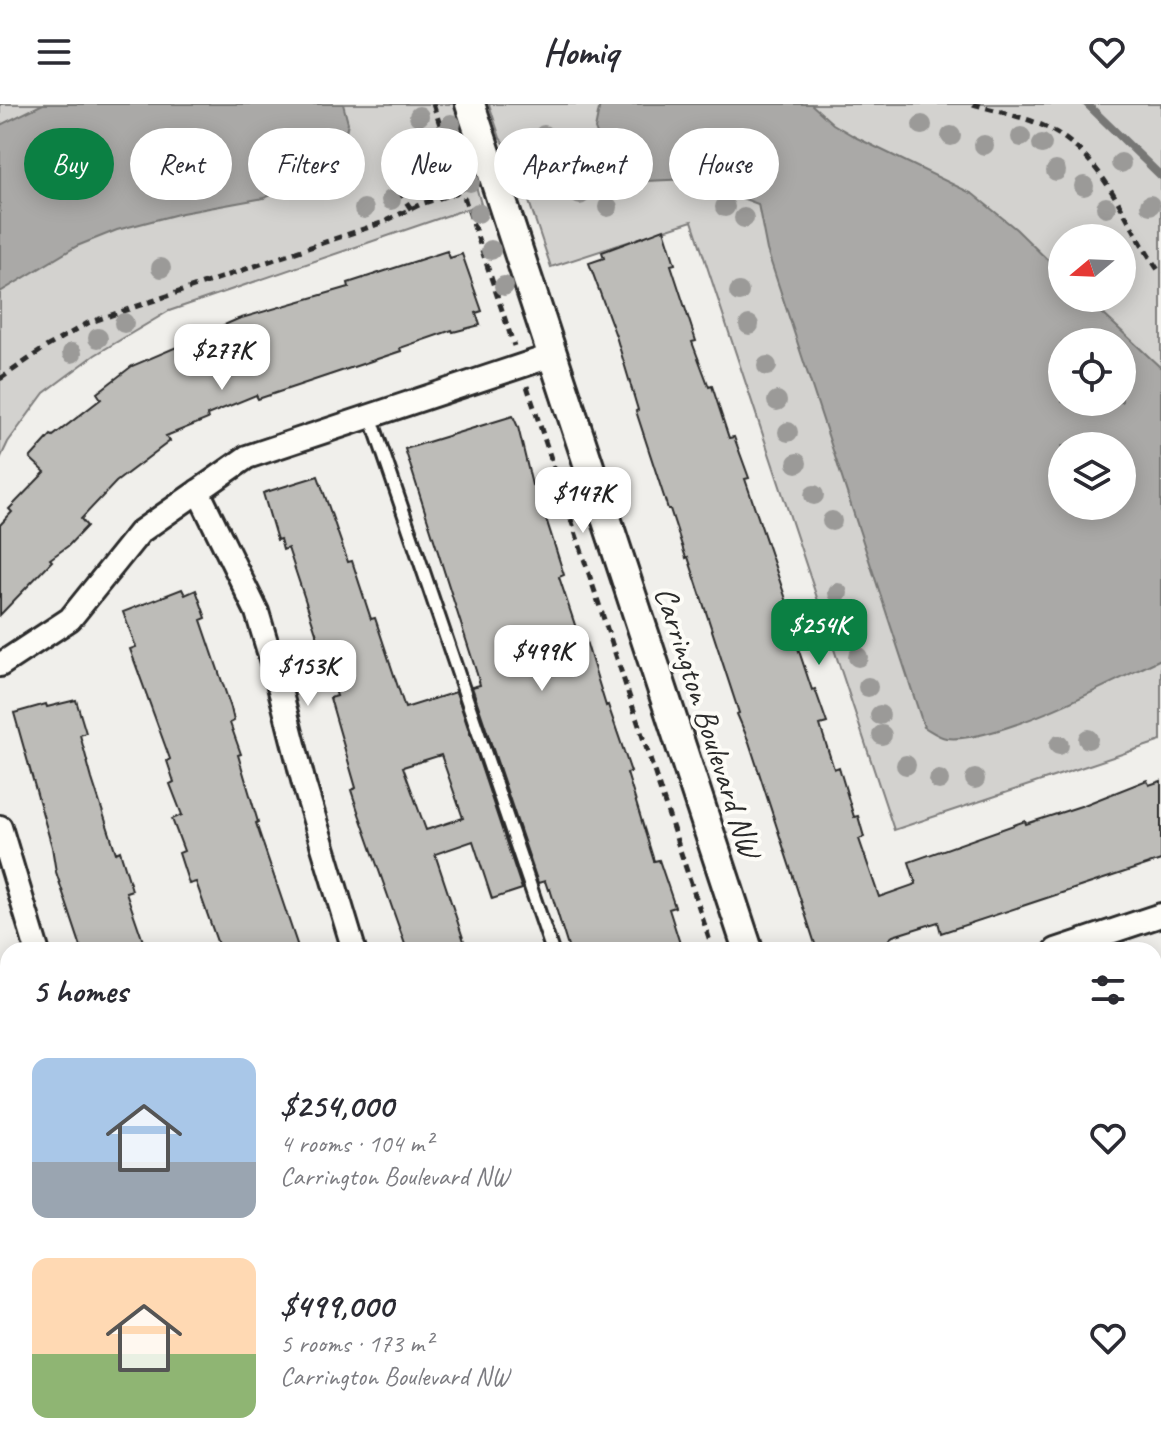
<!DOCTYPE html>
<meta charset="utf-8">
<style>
body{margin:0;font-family:Caveat,sans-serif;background:#f7f7f7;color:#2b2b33;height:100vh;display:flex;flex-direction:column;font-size:30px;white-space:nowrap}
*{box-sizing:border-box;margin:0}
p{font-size:26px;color:#7c7c81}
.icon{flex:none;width:44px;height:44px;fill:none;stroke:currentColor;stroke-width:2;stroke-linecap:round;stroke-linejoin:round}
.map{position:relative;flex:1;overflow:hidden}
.details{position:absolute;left:0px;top:838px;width:1162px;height:514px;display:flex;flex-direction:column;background:#fff;border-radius:24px 24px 0 0;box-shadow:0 4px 20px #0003}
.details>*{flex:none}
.top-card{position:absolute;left:24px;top:24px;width:1114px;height:72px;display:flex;gap:16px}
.needle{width:52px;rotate:251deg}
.tools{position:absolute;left:1048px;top:120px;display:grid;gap:16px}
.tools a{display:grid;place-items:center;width:88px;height:88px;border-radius:50%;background:#fff;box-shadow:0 4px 20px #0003;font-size:40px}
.price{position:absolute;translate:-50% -68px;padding:0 18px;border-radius:16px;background:#fff;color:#222;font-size:26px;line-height:52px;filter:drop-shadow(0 2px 4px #0008)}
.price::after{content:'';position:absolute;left:50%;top:48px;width:24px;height:18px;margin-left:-12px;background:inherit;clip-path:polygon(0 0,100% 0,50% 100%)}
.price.on{background:#0b8043;color:#fff}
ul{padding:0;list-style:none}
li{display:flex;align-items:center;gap:24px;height:200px;padding:0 32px}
li span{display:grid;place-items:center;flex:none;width:224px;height:160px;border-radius:16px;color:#555}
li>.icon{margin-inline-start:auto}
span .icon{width:96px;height:96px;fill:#fffc;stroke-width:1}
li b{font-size:34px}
h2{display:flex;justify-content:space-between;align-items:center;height:96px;padding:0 32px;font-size:34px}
.pill{padding:0 28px;border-radius:36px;background:#fff;box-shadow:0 4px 20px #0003;font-size:28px;line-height:72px}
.pill.on{background:#0b8043;color:#fff}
header{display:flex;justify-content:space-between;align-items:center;height:104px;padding:0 32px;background:#fff;font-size:36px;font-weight:800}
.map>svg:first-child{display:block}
.green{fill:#d3d2cf;stroke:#7f7e7d;stroke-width:2;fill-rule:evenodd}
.water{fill:#aaa9a7;stroke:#777775;stroke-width:2;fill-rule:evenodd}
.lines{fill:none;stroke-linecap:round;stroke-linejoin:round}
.stream{stroke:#777775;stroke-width:8}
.building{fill:#bdbcb8;stroke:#2b2b2b;stroke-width:2;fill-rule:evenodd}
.service-casing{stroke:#2b2b2b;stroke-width:17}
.minor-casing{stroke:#2b2b2b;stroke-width:28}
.tertiary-casing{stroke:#2b2b2b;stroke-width:34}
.path{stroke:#2b2b2b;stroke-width:5;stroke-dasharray:8 6;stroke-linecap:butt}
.service{stroke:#fdfcf7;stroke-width:11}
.minor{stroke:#fdfcf7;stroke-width:22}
.tertiary{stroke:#fdfcf7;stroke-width:28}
.tree{fill:#9b9a98}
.labels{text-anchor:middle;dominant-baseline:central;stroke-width:8;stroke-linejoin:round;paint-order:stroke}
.street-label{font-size:32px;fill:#2b2b2b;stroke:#fdfcf7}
</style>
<header><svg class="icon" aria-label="menu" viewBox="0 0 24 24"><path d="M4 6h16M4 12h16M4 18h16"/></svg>Homiq<svg class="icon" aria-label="heart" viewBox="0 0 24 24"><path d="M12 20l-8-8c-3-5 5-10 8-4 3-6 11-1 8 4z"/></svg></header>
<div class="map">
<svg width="1161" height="1351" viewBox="0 0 1161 1351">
<rect width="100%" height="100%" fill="#f0efeb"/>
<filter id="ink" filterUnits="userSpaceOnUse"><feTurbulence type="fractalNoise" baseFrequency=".0125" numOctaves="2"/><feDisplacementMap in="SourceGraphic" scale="16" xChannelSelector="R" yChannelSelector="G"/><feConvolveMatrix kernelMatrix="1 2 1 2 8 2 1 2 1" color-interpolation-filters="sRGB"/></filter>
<g filter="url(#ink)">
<path class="green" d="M0 0H457L471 44V64L481 100 169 207 95 251 44 289 8 338 0 355Z
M489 0H1161V637L894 726 692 117 551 163 514 53 500 34ZM1062 134H1122V194H1062ZM1062 238H1122V298H1062ZM1062 342H1122V402H1062Z"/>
<path class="water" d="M43 0H343L348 19 344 36 332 61 318 73 264 94 182 109 117 126 77 142 0 188V21Z
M600 0H811L833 20 857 34 973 90 1016 125 1062 170V194H1086L1161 264V555C1112 578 997 640 946 634 939 633 931 627 924 623L767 146 758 100 691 75 645 77 626 73 610 63 595 25ZM1062 238H1122V298H1062ZM1062 342H1122V402H1062Z"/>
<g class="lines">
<path class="stream" d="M1087 0 1161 72"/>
</g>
<path class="building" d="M664 125 675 160 671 161 696 237 692 238 709 283 712 282 729 334 734 333 749 374 745 375 789 504 785 505 812 586 815 585 827 619 820 621 834 665 839 663 854 713 858 712 864 733 859 735 879 793 916 780 909 758 1025 717 1026 720 1084 701 1147 676 1149 681 1161 677V756L941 829 938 818 893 832 889 835 893 846H817L749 638 737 610 739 609 688 453 686 454 670 405H668L636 307 638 306 616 232 589 159 604 154 602 148Z
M447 147 450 154 462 150 482 207 476 209 480 221 453 228 452 226 400 244 401 247 258 295 256 291 207 311 208 315 166 332 170 337 116 378 81 415 87 422 68 442 50 455 52 457 0 511V421L12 408 9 405 45 368 30 354 51 331 53 332 101 295 97 289 132 262 184 240 182 234 202 225 204 230 238 215 349 183 348 179Z
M513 312 518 323 532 381 535 380 564 471 559 473 580 536 585 534 606 602 608 601 631 668 627 669 654 757 659 756 675 803 669 805 682 846H569L550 785 548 786 545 777 538 779 472 583 480 581 477 570 405 345Z
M318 372 348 458 352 457 371 515 375 514 405 604 456 588 522 785 492 795 473 737 435 750 467 846H407L359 710 351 686 356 684 330 594 337 592 288 444 283 446 280 435 277 436 263 389ZM441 651 463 714 426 726 403 663Z
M182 485 185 491 196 486 206 514 201 516 231 604 234 617 230 619 241 650 238 651 258 718 256 719 299 846H220L196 778 189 780 179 749 184 747 172 715 182 711 170 680 174 678 167 657 170 655 130 545 136 543 123 508Z
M76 596 86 629 80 631 92 675 116 749 120 747 132 786 126 788 146 846H82L56 768 52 743 14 609 46 600 47 603Z"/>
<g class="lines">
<defs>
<path id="service" d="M371 313 552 846
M731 1344 733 1351
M1130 1344 1132 1351"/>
<path id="minor" d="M198 387 257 508 278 578 304 680 354 846
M0 561 70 515 140 428 247 353 551 252
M0 723 37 846
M1056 846 1161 811
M1154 1161 1161 1158
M209 1344 211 1351
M538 1344 541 1351"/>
<path id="tertiary" d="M470 0 748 846
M936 1344 938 1351"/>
</defs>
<use href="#service" class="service-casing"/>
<use href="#minor" class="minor-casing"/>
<use href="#tertiary" class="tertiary-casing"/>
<path class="path" d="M433 0 514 242
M973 0C999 8 1032 14 1055 28 1109 60 1126 122 1161 170
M411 105 393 78 402 64 408 42 443 28
M0 275 46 243 88 219 381 119 421 100 462 87
M527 282 713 846
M897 1344 900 1351"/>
<use href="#service" class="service"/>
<use href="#minor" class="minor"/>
<use href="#tertiary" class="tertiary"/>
</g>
<g class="tree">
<circle cx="419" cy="12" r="10"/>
<circle cx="451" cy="20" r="10"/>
<circle cx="922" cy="21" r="10"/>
<circle cx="544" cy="31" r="10"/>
<circle cx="951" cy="32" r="10"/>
<circle cx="1021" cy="33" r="10"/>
<circle cx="1042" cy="40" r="10"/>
<circle cx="984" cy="41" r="10"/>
<circle cx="460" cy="48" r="10"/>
<circle cx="1121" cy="59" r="10"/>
<circle cx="1056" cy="67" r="10"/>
<circle cx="434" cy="74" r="10"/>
<circle cx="470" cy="78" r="10"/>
<circle cx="1084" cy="82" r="10"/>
<circle cx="580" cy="91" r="10"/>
<circle cx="391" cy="96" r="10"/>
<circle cx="1150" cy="101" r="10"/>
<circle cx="608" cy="103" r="10"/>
<circle cx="725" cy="103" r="10"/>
<circle cx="1106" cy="103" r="10"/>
<circle cx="364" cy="105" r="10"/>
<circle cx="478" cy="109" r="10"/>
<circle cx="744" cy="114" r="10"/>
<circle cx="491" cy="146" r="10"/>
<circle cx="161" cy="164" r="10"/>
<circle cx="504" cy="182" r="10"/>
<circle cx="739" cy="188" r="10"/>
<circle cx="124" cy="219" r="10"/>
<circle cx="749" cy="221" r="10"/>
<circle cx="98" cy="234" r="10"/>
<circle cx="72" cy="249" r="10"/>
<circle cx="767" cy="262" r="10"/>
<circle cx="777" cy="297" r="10"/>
<circle cx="788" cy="328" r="10"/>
<circle cx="797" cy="359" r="10"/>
<circle cx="814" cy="391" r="10"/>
<circle cx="832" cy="417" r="10"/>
<circle cx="838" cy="489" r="10"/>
<circle cx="849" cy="520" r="10"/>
<circle cx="858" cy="553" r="10"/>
<circle cx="868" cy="583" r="10"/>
<circle cx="880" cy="611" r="10"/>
<circle cx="882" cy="631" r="10"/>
<circle cx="1088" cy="635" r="10"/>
<circle cx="1059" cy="641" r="10"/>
<circle cx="906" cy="661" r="10"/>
<circle cx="975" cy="675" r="10"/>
<circle cx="939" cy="676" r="10"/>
</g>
</g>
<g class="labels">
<g class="street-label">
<text transform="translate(708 618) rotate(72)">Carrington Boulevard NW</text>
</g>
</g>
</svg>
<div class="tools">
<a><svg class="needle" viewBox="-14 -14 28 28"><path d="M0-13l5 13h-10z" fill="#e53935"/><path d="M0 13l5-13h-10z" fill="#7c7c81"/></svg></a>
<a><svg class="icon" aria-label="locate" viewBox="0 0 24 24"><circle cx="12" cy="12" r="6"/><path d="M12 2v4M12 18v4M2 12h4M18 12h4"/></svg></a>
<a><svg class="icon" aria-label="layers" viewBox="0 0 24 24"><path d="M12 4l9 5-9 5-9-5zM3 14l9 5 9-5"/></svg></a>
</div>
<b class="price" style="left:222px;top:288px">$277K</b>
<b class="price" style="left:583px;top:431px">$147K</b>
<b class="price on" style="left:819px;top:563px">$254K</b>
<b class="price" style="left:542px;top:589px">$499K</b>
<b class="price" style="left:308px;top:604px">$153K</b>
<div class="top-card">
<a class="pill on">Buy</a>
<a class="pill">Rent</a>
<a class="pill">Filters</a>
<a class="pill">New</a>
<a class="pill">Apartment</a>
<a class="pill">House</a>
</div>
<section class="details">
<h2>5 homes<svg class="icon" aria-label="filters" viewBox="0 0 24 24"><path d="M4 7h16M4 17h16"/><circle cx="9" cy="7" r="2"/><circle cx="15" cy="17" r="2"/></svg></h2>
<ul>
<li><span style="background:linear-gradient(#a9c7e8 65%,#9aa5b1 0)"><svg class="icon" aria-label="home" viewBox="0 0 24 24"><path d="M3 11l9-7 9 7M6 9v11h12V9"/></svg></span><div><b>$254,000</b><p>4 rooms · 104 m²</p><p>Carrington Boulevard NW</p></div><svg class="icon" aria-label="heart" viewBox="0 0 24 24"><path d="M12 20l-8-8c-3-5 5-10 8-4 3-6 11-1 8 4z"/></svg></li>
<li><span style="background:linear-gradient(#ffd9b3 60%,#8fb573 0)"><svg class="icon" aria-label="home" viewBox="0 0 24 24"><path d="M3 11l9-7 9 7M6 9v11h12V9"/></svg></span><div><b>$499,000</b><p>5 rooms · 173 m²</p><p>Carrington Boulevard NW</p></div><svg class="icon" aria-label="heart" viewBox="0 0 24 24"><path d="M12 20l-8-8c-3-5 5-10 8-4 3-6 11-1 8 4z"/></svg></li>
</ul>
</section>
</div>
